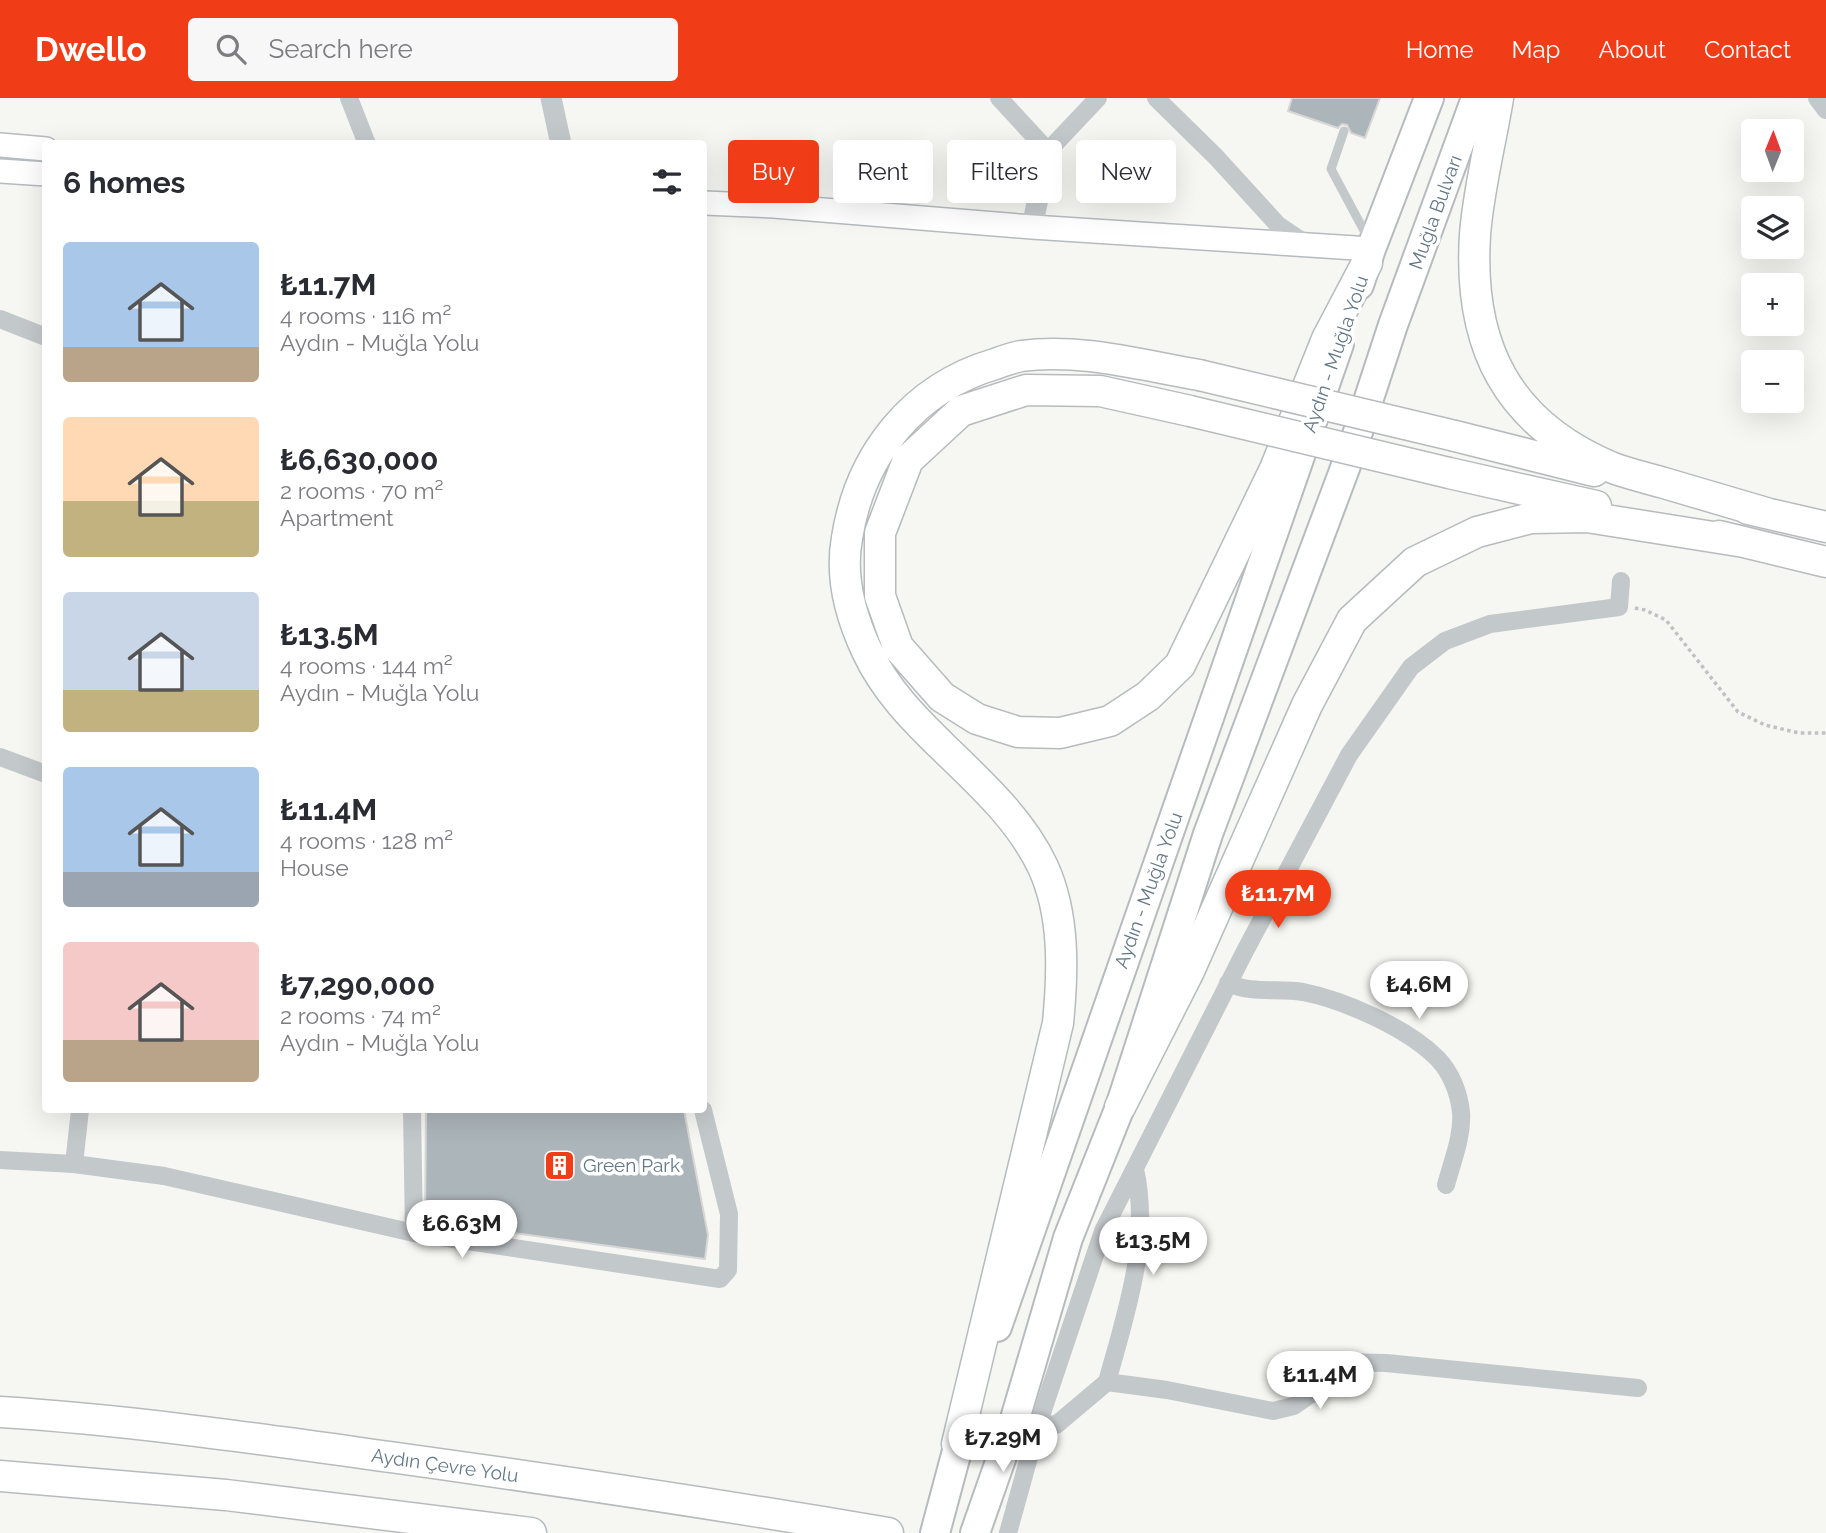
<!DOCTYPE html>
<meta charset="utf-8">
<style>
body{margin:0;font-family:Raleway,sans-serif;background:#f7f7f7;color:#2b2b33;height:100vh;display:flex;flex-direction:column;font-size:26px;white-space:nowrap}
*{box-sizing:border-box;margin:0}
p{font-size:23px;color:#7c7c81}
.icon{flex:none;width:38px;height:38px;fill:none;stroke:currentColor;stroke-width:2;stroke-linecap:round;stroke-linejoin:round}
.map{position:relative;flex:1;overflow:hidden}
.sheet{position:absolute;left:42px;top:42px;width:665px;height:973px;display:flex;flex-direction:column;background:#fff;border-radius:7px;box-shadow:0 7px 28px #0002}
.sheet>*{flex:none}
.banner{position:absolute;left:728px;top:42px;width:665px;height:63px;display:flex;gap:14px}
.needle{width:46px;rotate:1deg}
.fabs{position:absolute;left:1741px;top:21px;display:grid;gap:14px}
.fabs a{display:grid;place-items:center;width:63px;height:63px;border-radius:7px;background:#fff;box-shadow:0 7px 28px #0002;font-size:35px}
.price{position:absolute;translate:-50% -60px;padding:0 16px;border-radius:24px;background:#fff;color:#222;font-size:23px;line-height:46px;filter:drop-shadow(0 2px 4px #0008)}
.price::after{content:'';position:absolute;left:50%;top:42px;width:21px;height:16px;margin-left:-10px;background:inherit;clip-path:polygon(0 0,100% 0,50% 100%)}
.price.on{background:#f13d17;color:#fff}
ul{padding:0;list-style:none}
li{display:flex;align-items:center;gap:21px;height:175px;padding:0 21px}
li span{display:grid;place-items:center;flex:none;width:196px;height:140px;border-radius:7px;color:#555}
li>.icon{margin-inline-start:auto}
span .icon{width:84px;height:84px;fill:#fffc;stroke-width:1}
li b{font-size:30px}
h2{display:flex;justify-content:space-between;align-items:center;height:84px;padding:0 21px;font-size:30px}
.tag{padding:0 24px;border-radius:7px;background:#fff;box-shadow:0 7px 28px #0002;font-size:24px;line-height:63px}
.tag.on{background:#f13d17;color:#fff}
header{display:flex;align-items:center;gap:42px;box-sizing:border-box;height:98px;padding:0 35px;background:#f13d17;color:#fff}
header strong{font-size:33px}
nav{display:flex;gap:38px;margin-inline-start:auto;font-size:24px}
.search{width:490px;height:63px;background:#f7f7f7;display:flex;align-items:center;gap:18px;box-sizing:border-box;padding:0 24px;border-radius:7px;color:#7c7c81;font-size:26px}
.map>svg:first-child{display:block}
.building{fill:#acb5ba;stroke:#d8d7d5;stroke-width:2}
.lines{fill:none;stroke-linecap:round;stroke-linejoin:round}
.secondary-casing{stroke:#b5bbbf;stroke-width:26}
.trunk-casing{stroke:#b7bbbe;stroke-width:32}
.motorway-casing{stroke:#b7bbbe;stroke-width:33}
.path{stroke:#bfc1c3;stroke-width:3.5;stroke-dasharray:3.5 3.5;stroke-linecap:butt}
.service{stroke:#c3c8cb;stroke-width:9}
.minor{stroke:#c3c8cb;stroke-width:18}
.tertiary{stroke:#c3c8cb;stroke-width:21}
.secondary{stroke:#fff;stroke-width:23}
.trunk{stroke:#fff;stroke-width:28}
.motorway{stroke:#fff;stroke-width:30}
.motorway-bridge-casing{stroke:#b7bbbe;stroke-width:33;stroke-linecap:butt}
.motorway-bridge{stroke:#fff;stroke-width:30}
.labels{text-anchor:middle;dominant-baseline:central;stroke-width:7;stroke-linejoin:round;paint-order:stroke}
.street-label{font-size:19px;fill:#637886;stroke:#fff}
.poi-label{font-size:19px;fill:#637886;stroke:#fff;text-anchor:start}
</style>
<header>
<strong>Dwello</strong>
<div class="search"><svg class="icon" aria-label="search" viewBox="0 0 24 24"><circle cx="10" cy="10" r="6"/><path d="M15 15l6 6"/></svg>Search here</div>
<nav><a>Home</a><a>Map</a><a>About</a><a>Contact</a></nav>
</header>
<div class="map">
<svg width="1826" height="1435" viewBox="0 0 1826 1435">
<rect width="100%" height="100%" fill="#f6f6f2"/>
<path class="building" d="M1292 0H1380L1365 40 1351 35 1347 27 1342 26 1338 30 1288 13Z
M426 1012H684L708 1137 705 1161 425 1123Z"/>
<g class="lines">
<defs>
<path id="secondary" d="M0 47 46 51
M0 73 46 76
M704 105 774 108 1032 129 1371 151"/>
<path id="trunk" d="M1359 187 1371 151 1429 0
M997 1229C1109 900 1226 574 1339 246
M935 1435 965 1323
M975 1435 1015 1321 1068 1140 1120 1009 1208 736 1354 346 1393 227 1476 0"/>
<path id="motorway" d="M1498 0C1491 43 1478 94 1475 137 1468 248 1507 326 1613 370 1629 376 1647 380 1664 385 1698 395 1732 405 1766 415
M1190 313 1100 293 1026 292 961 313 908 362 880 435V498L898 549 942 599 977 621 1018 634 1060 635 1110 623 1148 598 1180 567 1275 371 1327 241 1367 165
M1455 338 1594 373
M1449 375 1596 408
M1748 411 1826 429
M1719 438 1826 464
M1120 1009 1189 873 1307 607 1352 522 1415 464 1477 434 1531 420 1587 419 1738 443
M0 1314C130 1322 260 1341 390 1359 556 1382 722 1407 888 1435
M957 1346 1058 925C1063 874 1065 817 1043 769 1021 722 981 686 945 651 915 622 885 592 867 553 851 519 840 478 847 440 860 357 913 290 995 266 1003 263 1012 260 1021 258 1080 250 1140 267 1199 277
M0 1378 226 1397 531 1435"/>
</defs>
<use href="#secondary" class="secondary-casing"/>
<use href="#trunk" class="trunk-casing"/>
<use href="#motorway" class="motorway-casing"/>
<path class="path" d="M1635 510 1645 512 1666 522 1738 614 1765 627 1799 635H1826"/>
<path class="service" d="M1344 33 1331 71 1369 142"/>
<path class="minor" d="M349 0 367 46
M999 0 1048 53 1098 0
M1156 0 1216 59 1278 127 1306 146
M1817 0 1826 12
M0 221 46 239
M0 659 46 676
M1228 885C1251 896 1278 890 1303 894 1344 902 1407 930 1437 960 1451 974 1459 995 1461 1014 1463 1038 1452 1064 1446 1087
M412 1012 414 1135
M0 1062 74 1066 164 1078 414 1135 720 1181 728 1172 729 1116 703 1012
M74 1066 80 1012
M1107 1284C1126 1215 1151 1143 1135 1071
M1028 1324 1056 1327 1107 1284 1167 1292 1273 1313 1294 1308 1314 1294 1324 1273 1340 1264 1386 1265 1638 1290
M1008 1435 1038 1327 1103 1133 1244 855 1349 657 1411 569 1445 543 1490 526 1619 509 1621 483"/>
<path class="tertiary" d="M551 0 561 46
M1032 129 1048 53"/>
<use href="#secondary" class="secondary"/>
<use href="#trunk" class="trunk"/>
<use href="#motorway" class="motorway"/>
<defs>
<path id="motorway-bridge" d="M1199 277 1455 338
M1190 313 1449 375"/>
</defs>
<use href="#motorway-bridge" class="motorway-bridge-casing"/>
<use href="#motorway-bridge" class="motorway-bridge"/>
</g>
<defs>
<symbol id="building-square" viewBox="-11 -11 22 22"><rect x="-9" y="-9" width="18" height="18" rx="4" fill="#f13d17" stroke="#fff"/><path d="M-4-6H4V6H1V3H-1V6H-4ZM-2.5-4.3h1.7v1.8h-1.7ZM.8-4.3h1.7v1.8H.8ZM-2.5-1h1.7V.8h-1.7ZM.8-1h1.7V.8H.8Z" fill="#fff"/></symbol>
</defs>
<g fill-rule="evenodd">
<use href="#building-square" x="542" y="1050" width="35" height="35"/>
</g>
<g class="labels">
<g class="street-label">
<text transform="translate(1435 114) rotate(-70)">Muğla Bulvarı</text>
<text transform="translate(1335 256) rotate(-71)">Aydın - Muğla Yolu</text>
<text transform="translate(1148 792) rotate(-70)">Aydın - Muğla Yolu</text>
<text transform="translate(445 1367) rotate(8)">Aydın Çevre Yolu</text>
</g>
<g class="poi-label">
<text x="583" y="1067">Green Park</text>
</g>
</g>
</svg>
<div class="fabs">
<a><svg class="needle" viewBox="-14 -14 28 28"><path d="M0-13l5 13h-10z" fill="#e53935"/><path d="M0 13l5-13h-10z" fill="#7c7c81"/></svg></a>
<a><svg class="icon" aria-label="layers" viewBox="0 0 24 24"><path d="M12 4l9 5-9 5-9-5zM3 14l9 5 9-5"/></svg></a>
<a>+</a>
<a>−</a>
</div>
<b class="price on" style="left:1278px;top:832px">₺11.7M</b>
<b class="price" style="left:1419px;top:923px">₺4.6M</b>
<b class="price" style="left:462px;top:1162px">₺6.63M</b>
<b class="price" style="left:1153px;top:1179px">₺13.5M</b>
<b class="price" style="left:1320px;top:1313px">₺11.4M</b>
<b class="price" style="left:1003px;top:1376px">₺7.29M</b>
<div class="banner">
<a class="tag on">Buy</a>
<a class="tag">Rent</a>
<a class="tag">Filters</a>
<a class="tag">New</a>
</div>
<section class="sheet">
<h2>6 homes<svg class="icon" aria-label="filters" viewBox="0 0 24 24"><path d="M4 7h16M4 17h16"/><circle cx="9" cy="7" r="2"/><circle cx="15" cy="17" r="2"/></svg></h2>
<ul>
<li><span style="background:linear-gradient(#a9c7e8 75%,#b9a48a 0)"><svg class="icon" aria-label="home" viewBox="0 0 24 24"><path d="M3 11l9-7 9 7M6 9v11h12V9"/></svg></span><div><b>₺11.7M</b><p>4 rooms · 116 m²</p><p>Aydın - Muğla Yolu</p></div></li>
<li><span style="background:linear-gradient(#ffd9b3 60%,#c2b280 0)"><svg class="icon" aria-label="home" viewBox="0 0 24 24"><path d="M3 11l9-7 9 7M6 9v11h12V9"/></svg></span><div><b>₺6,630,000</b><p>2 rooms · 70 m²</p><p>Apartment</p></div></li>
<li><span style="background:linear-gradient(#c9d6e8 70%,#c2b280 0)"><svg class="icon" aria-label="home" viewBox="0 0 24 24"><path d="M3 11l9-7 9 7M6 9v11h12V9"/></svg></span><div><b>₺13.5M</b><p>4 rooms · 144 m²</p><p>Aydın - Muğla Yolu</p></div></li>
<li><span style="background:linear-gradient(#a9c7e8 75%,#9aa5b1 0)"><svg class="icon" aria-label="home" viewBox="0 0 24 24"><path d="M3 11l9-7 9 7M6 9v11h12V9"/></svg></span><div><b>₺11.4M</b><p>4 rooms · 128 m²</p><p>House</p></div></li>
<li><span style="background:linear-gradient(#f6c9c9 70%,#b9a48a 0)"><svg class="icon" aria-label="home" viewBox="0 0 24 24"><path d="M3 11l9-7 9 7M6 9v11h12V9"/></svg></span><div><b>₺7,290,000</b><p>2 rooms · 74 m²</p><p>Aydın - Muğla Yolu</p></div></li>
</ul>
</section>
</div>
